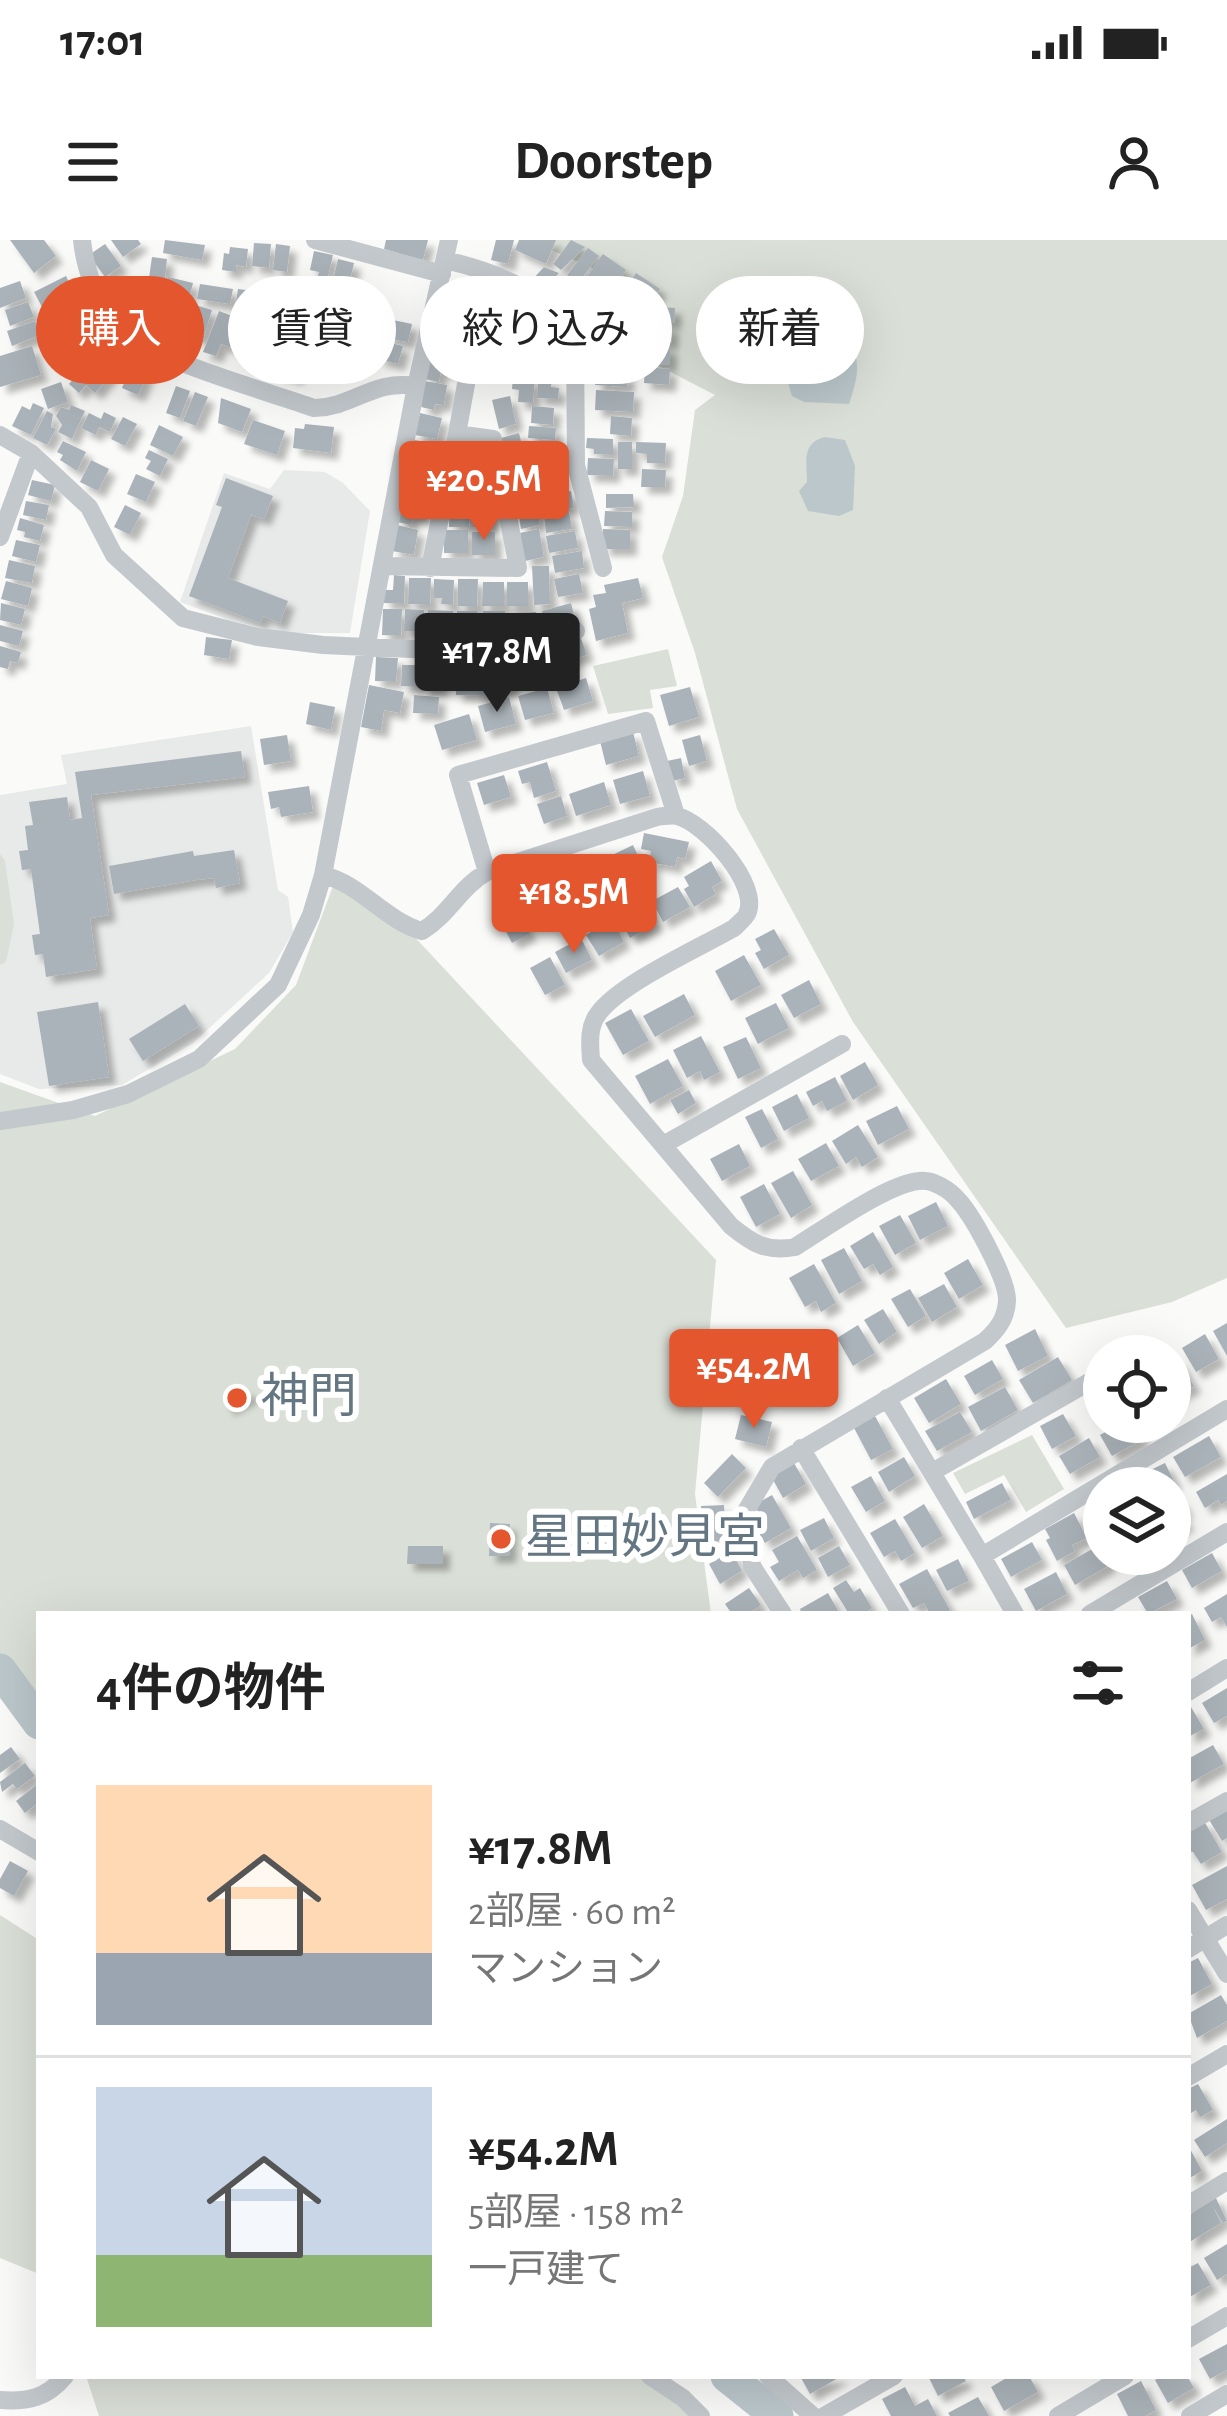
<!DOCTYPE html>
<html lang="ja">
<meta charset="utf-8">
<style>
body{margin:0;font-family:"Alegreya Sans","Noto Sans JP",sans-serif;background:#f6f6f6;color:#222;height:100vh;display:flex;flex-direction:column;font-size:45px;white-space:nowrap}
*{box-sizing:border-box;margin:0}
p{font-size:39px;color:#767676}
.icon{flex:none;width:66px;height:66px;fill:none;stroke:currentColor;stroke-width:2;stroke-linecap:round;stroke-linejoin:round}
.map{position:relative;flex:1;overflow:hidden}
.details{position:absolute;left:36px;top:1371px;width:1155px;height:768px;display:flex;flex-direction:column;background:#fff;border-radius:0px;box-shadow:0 12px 48px #0002}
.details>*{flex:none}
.guide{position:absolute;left:36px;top:36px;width:1155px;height:108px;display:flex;gap:24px}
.fabs{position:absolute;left:1083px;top:1095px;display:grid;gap:24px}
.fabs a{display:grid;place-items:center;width:108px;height:108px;border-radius:50%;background:#fff;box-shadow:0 12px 48px #0002;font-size:60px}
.price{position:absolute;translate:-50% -102px;padding:0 27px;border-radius:12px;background:#e4572e;color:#fff;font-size:39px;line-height:78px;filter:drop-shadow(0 3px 6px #0008)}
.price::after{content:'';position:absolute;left:50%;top:72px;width:36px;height:27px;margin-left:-18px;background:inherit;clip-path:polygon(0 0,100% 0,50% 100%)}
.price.current{background:#222;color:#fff}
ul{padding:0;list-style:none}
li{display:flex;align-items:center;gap:36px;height:300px;padding:0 60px}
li+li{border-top:3px solid #e0e0e0}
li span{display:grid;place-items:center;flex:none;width:336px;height:240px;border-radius:0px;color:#555}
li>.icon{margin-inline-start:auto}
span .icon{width:144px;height:144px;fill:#fffc;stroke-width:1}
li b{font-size:51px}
h2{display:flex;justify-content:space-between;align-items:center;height:144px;padding:0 60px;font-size:51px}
.pill{padding:0 42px;border-radius:54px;background:#fff;box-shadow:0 12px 48px #0002;font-size:42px;line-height:108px}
.pill.current{background:#e4572e;color:#fff}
.status{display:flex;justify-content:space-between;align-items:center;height:84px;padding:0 60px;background:#fff;direction:ltr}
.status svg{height:33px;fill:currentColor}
header{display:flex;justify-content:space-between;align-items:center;height:156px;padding:0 60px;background:#fff;font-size:54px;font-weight:700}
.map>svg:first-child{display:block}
.built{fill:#e8e9e9}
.green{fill:#dadfd7}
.water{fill:#bbc7cb}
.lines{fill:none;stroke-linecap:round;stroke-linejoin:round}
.river{stroke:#bbc7cb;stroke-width:33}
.building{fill:#aab3b9;filter:url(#shadow)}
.minor{stroke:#c3c8cc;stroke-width:18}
.poi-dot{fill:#e4572e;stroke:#fff;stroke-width:4.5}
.labels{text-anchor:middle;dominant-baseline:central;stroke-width:12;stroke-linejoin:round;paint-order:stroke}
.poi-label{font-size:48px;fill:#657683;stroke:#fff;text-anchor:start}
</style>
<div class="status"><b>17:01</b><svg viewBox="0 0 49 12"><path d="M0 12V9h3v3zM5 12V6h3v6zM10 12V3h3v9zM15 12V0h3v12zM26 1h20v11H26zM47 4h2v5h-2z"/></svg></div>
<header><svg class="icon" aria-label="menu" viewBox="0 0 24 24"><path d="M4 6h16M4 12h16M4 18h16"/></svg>Doorstep<svg class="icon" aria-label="person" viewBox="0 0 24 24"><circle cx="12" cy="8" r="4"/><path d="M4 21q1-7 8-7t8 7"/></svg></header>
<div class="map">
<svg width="1227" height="2176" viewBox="0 0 1227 2176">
<defs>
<filter id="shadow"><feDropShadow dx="7" dy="7" stdDeviation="3" flood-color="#0004"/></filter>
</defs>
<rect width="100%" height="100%" fill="#fafaf8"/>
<path class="built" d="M284 230 325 232 343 243 370 271 350 393H286L229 380 180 362 224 233 270 249Z
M251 486 278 650 288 657 293 692 269 733 193 803 122 845 39 849 0 834V555L67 544 61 515Z"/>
<path class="green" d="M529 0H1227V1038L1172 1062 1066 1088 853 782 737 569 695 413 662 317 683 256 695 170 715 155 659 126 621 41Z
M668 409 677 446 650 450 653 468 608 474 593 426Z
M0 614 5 621 14 684 6 722 0 725Z
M333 646 410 692 716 1020 695 1254 711 1374H39V1502L0 1451V842L95 876 235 809 296 745Z
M1032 1195 1064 1249 1026 1272 1004 1235 965 1254 953 1233Z
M0 1675 39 1700V2034L0 2018Z
M86 2136H659L710 2176H99Z"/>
<path class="water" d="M811 76 828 77C859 111 864 120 849 164L804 162 792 156 788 143 796 119 791 109 770 110 768 87Z
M825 197 845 200 855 226 853 270 839 276 808 271 799 251 807 242C807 223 801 203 825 197Z"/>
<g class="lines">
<path class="river" d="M0 1430 39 1483
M727 2136 777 2176"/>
</g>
<path class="building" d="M10 0H44L56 16 34 33Z
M111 0H138L141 4 123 17Z
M165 0 205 5 202 20 163 13Z
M386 0H428L423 20 384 9Z
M496 0H514L508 24 491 20Z
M519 0H556L546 24 515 10Z
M571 0 585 7 561 30 553 24Z
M254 3 271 4 269 28 252 26Z
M105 4 121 26 105 37 89 15Z
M276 4 290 6 287 32 273 30Z
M230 7 248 9 246 27 236 25V32L222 30 224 13 229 14Z
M588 8 599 16 578 43 567 35Z
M314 11 333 15 327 41 317 39 319 32 310 30Z
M603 14 626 30 615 46 604 38 597 48 585 39Z
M152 17 167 19 164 47 148 45Z
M338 19 354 23 347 53 331 49Z
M544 27 559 33 542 52 531 41Z
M636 33 660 49 647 68 630 57 634 52 626 47Z
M66 36 74 53 43 69 34 52Z
M168 37 193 43 189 59 164 54Z
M125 38 139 58 122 69 109 49Z
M564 39 576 49 562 67 550 58Z
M468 40 502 49 496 68 469 60 471 54 464 53Z
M20 41 26 58 0 68V48Z
M307 42 326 46 322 68 308 65 310 57 303 56Z
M585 42 600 54 591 64 588 61 582 68 579 65 571 74 563 68Z
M200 44 233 49 230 64 197 59Z
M238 49 262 52 259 71 235 68Z
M328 54 347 58 344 82 324 79Z
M266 55 284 57 281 82 263 80Z
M516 55 528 67 510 86 498 74Z
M625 60 630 76 608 83 604 72Z
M153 61 179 73 167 97 142 86Z
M28 62 34 77 10 86 5 70Z
M189 63 212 70 203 99 180 92Z
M297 67 321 72 316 93 292 89Z
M658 67 675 68 674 83 648 81V73Z
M219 71 246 81 235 109 221 104 216 116 203 112Z
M360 73 381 77 375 109 354 105Z
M536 75 552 89 544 98 538 94 529 104 519 95Z
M496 76 507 87 490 103 480 92Z
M388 79 412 84 408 102 384 98Z
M73 80 83 97 77 101 86 116 66 127 47 96Z
M35 81 40 95 12 106 7 91Z
M323 82 345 87 342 103 320 99Z
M438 82 457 87 468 95 464 111 433 103Z
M615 84 631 86 628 116 612 114Z
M651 84 672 86 671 103 650 102Z
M253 89 273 95 265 122 245 116Z
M591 89 610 90 608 111 589 109Z
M509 90 520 102 501 115 492 106Z
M282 95 314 103 310 120 302 118 296 138 272 131Z
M562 100 564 125 541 127 539 102Z
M382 101 403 106 398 124 378 119Z
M32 106 41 135 0 147V116Z
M646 106 670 107V125L645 124Z
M99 109 118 126 95 153 86 145 79 153 69 144Z
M430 112 455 117 451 132 441 130 439 142 424 139Z
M511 115H535V134H511Z
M645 127 670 129 669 145 644 143Z
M130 128 147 135 138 155 122 148Z
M596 132 628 134 627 147 595 145Z
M513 137 535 138 533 163 518 162 519 150 512 149Z
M538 139 552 140 551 147 559 148 558 159 537 158Z
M425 141 447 145 444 165 435 164 434 170 421 167Z
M61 142 68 162 48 169 41 149Z
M176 146 190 151 180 178 166 173Z
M596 150 634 152 633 172 595 170Z
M195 152 208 157 196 186 183 181Z
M510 156 516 184 499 189 492 160Z
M221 158 251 169 242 192 218 183Z
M33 163 44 168 31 195 12 186 22 166 30 170Z
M71 165 85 171 72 199 58 192 62 185 56 176 61 167 69 170Z
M532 166 554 168 553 185 531 183Z
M47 171 53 174 51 187 56 189 47 205 33 198Z
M104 172 116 178 110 192 99 187 96 195 81 188 89 173 101 179Z
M420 173 442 178 437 199 415 195Z
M611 176 632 178 631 196 610 194Z
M123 177 137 184 125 206 111 199Z
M253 180 285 191 277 215 244 204Z
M305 184 334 187 331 213 293 208 295 188 304 189Z
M159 185 183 197 173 216 150 205Z
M529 186 556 188 555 200 528 198Z
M519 193 526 221 508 225 501 198Z
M587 198 613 199V215L594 214V209L586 208Z
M415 200 438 205 433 229 411 225Z
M63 201 86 212 77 231 60 220 63 215 57 212Z
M536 202 565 204 563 222 535 220Z
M618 202H632V229H618Z
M636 202 666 203 665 223H647V214L636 213Z
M149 210 168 219 160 236 146 229 151 221 145 218Z
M588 218 614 219 613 236 587 235Z
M91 220 109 229 98 251 80 242Z
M529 225 534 251 514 255 509 229Z
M410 229 433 234 428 257 405 252Z
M642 229 666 230 665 247H641Z
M136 234 155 242 146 262 127 254Z
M453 237H484V255H453Z
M226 238 273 256 264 279 251 275 228 338 288 361 280 383 263 376 260 383 189 356 222 267 216 265Z
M32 240 55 245 51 261 28 255Z
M571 251 574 268 545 273 542 256Z
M606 254H633L634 267 606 268Z
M535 256 540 285 521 289 516 259Z
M402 257 424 261 421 278 413 276 411 285 397 282Z
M450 258 470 259 469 287H449Z
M473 259H493L492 288 473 287Z
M26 261 49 265 46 280 23 275Z
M125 265 141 273 130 295 114 287Z
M605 271 632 272V287L604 286Z
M569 272 572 289 546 293 544 276Z
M20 278 44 285 40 301 24 297 25 292 17 290Z
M397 285 418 290 414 315 392 311Z
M539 289 544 317 525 321 520 293Z
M603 289 630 290V309H603Z
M444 290H468V313H444Z
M575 291 578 308 549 313 546 296Z
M472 292H495V315H472Z
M16 300 40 305 36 322 12 316Z
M582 311 584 328 555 333 552 316Z
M9 320 35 326 32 343 5 338Z
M532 326H549L550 364 534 365Z
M579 334 583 353 558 357 554 339Z
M394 335 405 336 404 364 384 363V350H393Z
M409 338H431L430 365 408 364Z
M638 338 643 358 622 363 628 393 596 401 589 369 596 367 593 355 606 353 604 345Z
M434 339 454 340 453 365 441 364 442 358H434Z
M458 339H478L477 367 458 366Z
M6 341 32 348 28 366 1 359Z
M483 342H504V366H482Z
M507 342H528V366H507Z
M1 363 25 369 21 385 0 380Z
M571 363 576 382 547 389 542 371Z
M383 369H402L401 396 382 395Z
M405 369 424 370V391H404Z
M428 370 453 371 452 393H428Z
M457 371H477V397H457Z
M483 371H505L504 397 483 396Z
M536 372 537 390 510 392 509 373Z
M0 385 23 391 19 406 0 401Z
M580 396 587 415 568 421 562 402Z
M206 397 232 400 229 419 204 415Z
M555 404 563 429 546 435 538 410Z
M0 406 21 412 18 423 10 421 8 429 0 427Z
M528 413 536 438 520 443 512 418Z
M376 417 398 418 396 442 375 441Z
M458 419H486V434L458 435Z
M402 425H418L417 447 401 446Z
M422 428H441V450H422Z
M511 429 513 450 494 451 493 430Z
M456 438 489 439V456L456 455Z
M586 438 593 461 564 470 556 448Z
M369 445 404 452 400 473 384 470 381 491 361 487Z
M690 447 699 477 669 486 660 455Z
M547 448 554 473 525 480 518 456Z
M414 455 439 457 438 474 413 473Z
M509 457 516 484 485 492 478 466Z
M310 462 335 467 331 490 306 484Z
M469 474 477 500 442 510 434 485Z
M633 492 639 516 606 525 600 501Z
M287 495 291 521 264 525 260 499Z
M700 495 707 521 689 526 682 500Z
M241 511 245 537 91 555 109 675 90 678 97 729 46 737 43 714 35 715 32 695 40 694 31 629 22 630 19 611 28 610 25 586 33 585 29 562 67 557 70 580 82 578 75 532Z
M681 518 685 538 672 541 667 521Z
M547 522 556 551 534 558 530 542 522 544 518 531Z
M643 531 650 556 620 564 613 540Z
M504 535 511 557 484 565 477 543Z
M604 542 611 565 576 576 569 554Z
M309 546 313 572 281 577 279 567 271 569 268 552Z
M561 556 567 576 544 584 537 564Z
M644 593 689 602 685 619 677 617 675 627 649 622 651 611 641 609Z
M633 605 644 628 617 641 606 618Z
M234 610 240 643 216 648 214 638 196 640 114 654 109 626 193 611 194 616Z
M711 621 722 641 712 647 716 654 694 667 684 649 689 646 684 637Z
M603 624 618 654 599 664 583 634Z
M566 633 581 661 557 673 543 645Z
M517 634 525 648 533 643 545 663 525 674 506 640Z
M678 647 690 667 663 682 652 661Z
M513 663 530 694 512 703 496 672Z
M647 664 657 684 630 698 619 678Z
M612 680 624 702 599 716 586 695Z
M774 689 789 715 764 729 755 713 761 710 755 699Z
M581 698 592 720 566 733 555 712Z
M744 715 761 745 731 761 715 731Z
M550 717 565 745 545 755 530 728Z
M809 740 821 764 794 778 781 755Z
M684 754 695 775 655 797 643 776Z
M98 762 109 837 49 846 37 772Z
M776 763 789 788 758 804 745 778Z
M185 764 199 786 143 821 129 799Z
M631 769 649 801 623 815 605 783Z
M701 796 720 832 704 840 700 831 687 838 673 810Z
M746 797 761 828 738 839 723 807Z
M668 819 683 846 650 864 635 836Z
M865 822 878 845 853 860 840 836Z
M835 837 847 861 827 871 822 861 813 866 806 852Z
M689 850 696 863 678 874 670 860Z
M797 854 809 878 784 891 772 867Z
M897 866 909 889 878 905 866 881Z
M762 869 778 899 761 908 745 877Z
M858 885 878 917 862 927 856 917 846 924 832 901Z
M826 903 839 926 811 941 798 919Z
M739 904 750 926 722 941 710 919Z
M793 931 812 965 791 978 771 943Z
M764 944 780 974 756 987 740 957Z
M936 962 948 986 920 1000 908 976Z
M900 975 916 1003 895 1015 879 986Z
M873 992 893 1027 880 1035 873 1024 864 1029 850 1006Z
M844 1008 862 1041 839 1054 821 1020Z
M968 1019 983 1045 959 1059 944 1033Z
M814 1024 836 1063 821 1072 816 1061 805 1067 789 1038Z
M944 1044 957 1067 932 1082 918 1058Z
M910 1049 926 1076 908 1087 891 1059Z
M883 1069 897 1092 879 1104 864 1080Z
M1227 1083V1116L1213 1091Z
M858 1085 875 1113 853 1126 837 1098Z
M1035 1089 1048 1116 1018 1131 1005 1105Z
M1205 1094 1219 1119 1196 1132 1182 1108Z
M1058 1117 1072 1140 1033 1163 1019 1140Z
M992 1120 1003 1139 975 1155 964 1136Z
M1179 1120 1194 1146 1170 1160V1125Z
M946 1139 961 1164 929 1183 914 1158Z
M1005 1147 1018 1170 981 1191 968 1167Z
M246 1148 251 1156 228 1169 223 1160Z
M1104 1148V1171L1094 1177 1084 1160Z
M960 1172 972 1192 937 1211 925 1191Z
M1063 1174 1076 1196 1052 1209 1040 1186Z
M741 1175 772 1182 766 1207 735 1199Z
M875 1176 893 1209 871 1220 854 1188Z
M1123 1182H1133L1143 1199 1112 1216 1100 1195Z
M1209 1196 1221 1217 1185 1237 1173 1217Z
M1089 1198 1100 1217 1070 1234 1059 1216Z
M732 1214 746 1228 718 1257 704 1243Z
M904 1217 915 1236 889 1252 878 1232Z
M794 1223 806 1244 783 1258 771 1236Z
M1165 1223 1175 1243 1165 1248H1139L1134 1238Z
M1227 1234V1261L1221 1265 1218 1260 1205 1268 1196 1252Z
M871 1236 885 1261 866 1272 851 1247Z
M1002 1243 1011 1260 974 1279 966 1262Z
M1104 1254V1294L1087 1263Z
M772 1255 791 1288 765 1303 756 1288 765 1283 754 1265Z
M1180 1259 1186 1271 1181 1274 1187 1284 1170 1293V1264Z
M924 1264 943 1296 922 1308 903 1277Z
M724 1265 726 1294 722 1295 723 1301 703 1302 701 1266Z
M1074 1273 1087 1298 1072 1305 1075 1311 1057 1321 1046 1300 1050 1298 1045 1289Z
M824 1278 834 1298 811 1311 800 1290Z
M895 1279 915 1313 901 1321 895 1311 884 1317 870 1293Z
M490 1283 510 1284 509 1316H489Z
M797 1296 817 1330 803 1338 798 1330 779 1341 770 1327 779 1322 772 1310Z
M1032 1302 1042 1320 1011 1337 1001 1319Z
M1099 1305 1110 1325 1075 1345 1064 1325Z
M408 1306H443V1324H407Z
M839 1306 850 1325 828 1337 818 1318Z
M731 1311 742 1331 720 1344 709 1324Z
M1212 1313 1222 1331 1192 1348 1182 1330Z
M958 1319 969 1341 947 1351 936 1330Z
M927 1329 950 1370 943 1374H930L924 1363 913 1368 899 1344Z
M1056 1332 1067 1354 1036 1371 1024 1349Z
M846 1340 854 1352 860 1348 872 1368 863 1374H849L833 1348Z
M1167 1341 1177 1359 1148 1374 1138 1357Z
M749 1348 761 1365 748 1374H732L725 1364Z
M828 1353 840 1374H802L800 1369Z
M1227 1354V1387L1221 1377 1212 1382 1204 1368Z
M1192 1374 1205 1400 1188 1409V1376Z
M1227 1448V1476L1214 1483 1202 1463Z
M1191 1467 1204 1489 1188 1497V1469Z
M1213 1505 1224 1524 1190 1543 1188 1519Z
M11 1507 20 1519 0 1533V1515Z
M25 1523 35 1536 17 1549 13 1544 2 1552 0 1542Z
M39 1543V1562L25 1573 16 1561Z
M1227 1567V1598L1222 1601 1208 1578Z
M1204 1581 1222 1612 1201 1624 1193 1612 1188 1611V1591Z
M10 1621 28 1631 14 1656 0 1648V1639Z
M1227 1626V1659L1206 1670 1192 1645Z
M1198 1718 1212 1744 1188 1757V1723Z
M1221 1755 1227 1765V1781L1197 1798 1188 1774Z
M1198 1844 1213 1870 1200 1877 1196 1870 1188 1875V1849Z
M1227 1879V1903L1205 1917 1194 1900Z
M1188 1905 1202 1931 1188 1939Z
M1215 1956 1227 1981 1223 1983 1213 1967 1221 1983 1188 2003V1976Z
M1227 2004V2034L1217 2040 1204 2018Z
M1198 2023 1211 2045 1188 2058V2028Z
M1227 2104V2130L1210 2139 1199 2119Z
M800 2136H842L810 2154Z
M928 2136H963L966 2141 938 2156Z
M1010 2136H1029L1038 2152 1004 2171 991 2147Z
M1162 2136H1187L1194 2148 1168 2163 1155 2140Z
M1141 2141 1156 2170 1145 2176H1128L1117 2154Z
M905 2147 915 2166 928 2159 937 2176H891L882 2159Z
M978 2157 989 2176H950L948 2173Z"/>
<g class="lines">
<path class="minor" d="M82 0C84 22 98 71 115 86 150 120 264 150 314 168 355 167 372 139 416 146
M315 0 442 34
M449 0 416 146 323 635C361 644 384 680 422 691 449 675 460 647 487 632L657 577C660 576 674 575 677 576 704 582 761 645 747 674 746 677 736 686 734 688 699 708 619 744 598 774 588 787 590 804 591 820L731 986C753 1004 766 1012 795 1007 824 989 887 944 919 941 933 939 950 950 959 961 974 978 1008 1040 1007 1061 1006 1079 997 1090 985 1101L772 1227 746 1271 752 1326 783 1374
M445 20C493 31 554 53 575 102L576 225 603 328
M457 194 468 133
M0 195 31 213 89 267 114 315 183 378 258 397 323 405 498 413 576 391
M0 297 31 213
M382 326 518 328 493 199 457 194 430 328
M487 632 458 535 646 481 676 575
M0 881 73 870 128 854 199 819 278 745 311 675 323 635
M663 905 842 804
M887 1158 982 1316 1227 1169
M801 1208 901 1374
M934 1231 1103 1134
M982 1316 1015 1374
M1090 1374 1227 1292
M1188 1452 1227 1428
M1188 1583 1227 1561
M0 1589 39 1612
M1188 1670 1227 1734
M1188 1709 1227 1685
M1188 1837 1227 1814
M1188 1965 1227 1941
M1188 2099 1227 2076
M650 2136 683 2158 701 2176
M768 2136 813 2176
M0 2160C28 2162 47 2158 65 2136
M824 2176 894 2136
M1058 2176 1125 2136
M1190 2176 1227 2154"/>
</g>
<g class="poi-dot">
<circle cx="237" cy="1158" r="12"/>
<circle cx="501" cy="1299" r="12"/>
</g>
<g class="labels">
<g class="poi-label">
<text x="261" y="1158">神門</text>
<text x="525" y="1299">星田妙見宮</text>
</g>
</g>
</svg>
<div class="fabs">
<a><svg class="icon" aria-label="locate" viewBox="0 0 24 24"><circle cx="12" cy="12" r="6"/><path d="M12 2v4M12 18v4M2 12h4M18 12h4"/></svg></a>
<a><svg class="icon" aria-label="layers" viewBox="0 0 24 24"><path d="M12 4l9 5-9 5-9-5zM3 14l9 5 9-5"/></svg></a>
</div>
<b class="price" style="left:484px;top:303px">¥20.5M</b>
<b class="price current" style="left:497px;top:475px">¥17.8M</b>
<b class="price" style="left:574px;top:716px">¥18.5M</b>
<b class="price" style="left:754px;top:1191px">¥54.2M</b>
<div class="guide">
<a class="pill current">購入</a>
<a class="pill">賃貸</a>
<a class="pill">絞り込み</a>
<a class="pill">新着</a>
</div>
<section class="details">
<h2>4件の物件<svg class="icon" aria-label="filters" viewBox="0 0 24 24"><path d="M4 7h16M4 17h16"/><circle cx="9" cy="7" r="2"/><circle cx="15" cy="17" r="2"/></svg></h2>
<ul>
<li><span style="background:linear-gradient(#ffd9b3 70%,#9aa5b1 0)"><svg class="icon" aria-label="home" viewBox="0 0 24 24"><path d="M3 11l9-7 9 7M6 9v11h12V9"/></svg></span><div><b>¥17.8M</b><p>2部屋 · 60 m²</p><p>マンション</p></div></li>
<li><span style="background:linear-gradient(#c9d6e8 70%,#8fb573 0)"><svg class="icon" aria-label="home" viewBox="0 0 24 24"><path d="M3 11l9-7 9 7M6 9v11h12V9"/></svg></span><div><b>¥54.2M</b><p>5部屋 · 158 m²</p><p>一戸建て</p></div></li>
</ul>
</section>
</div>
